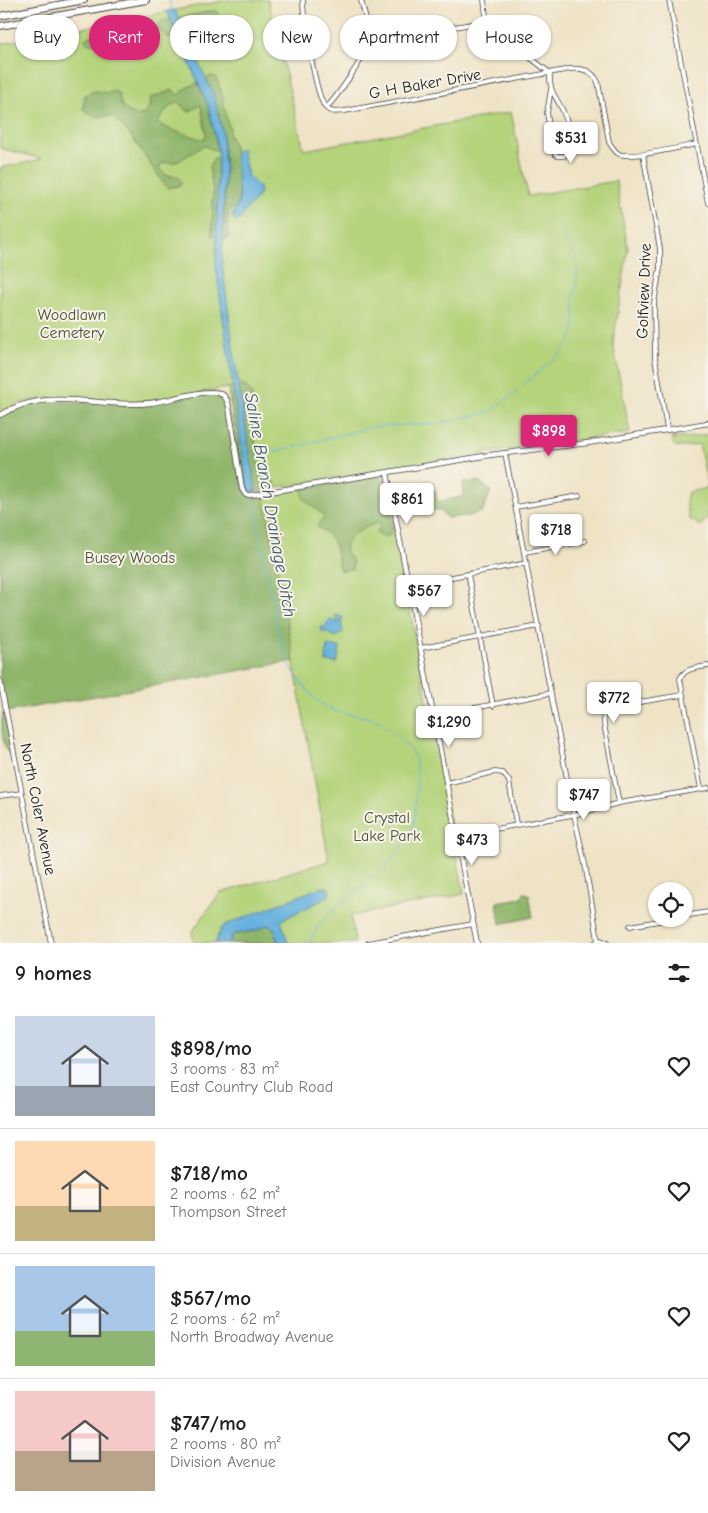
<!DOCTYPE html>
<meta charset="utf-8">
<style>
body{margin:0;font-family:"Comic Neue",sans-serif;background:#f6f6f6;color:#202124;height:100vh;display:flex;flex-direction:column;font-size:19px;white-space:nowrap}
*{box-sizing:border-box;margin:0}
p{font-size:16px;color:#757577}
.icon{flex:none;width:28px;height:28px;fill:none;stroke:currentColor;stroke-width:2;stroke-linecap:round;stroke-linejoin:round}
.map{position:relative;height:943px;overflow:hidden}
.sheet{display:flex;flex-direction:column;background:#fff;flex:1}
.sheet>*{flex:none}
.top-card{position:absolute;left:15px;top:15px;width:679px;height:45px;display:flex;gap:10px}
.tools{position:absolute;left:648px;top:882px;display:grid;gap:10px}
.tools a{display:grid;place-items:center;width:45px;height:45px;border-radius:50%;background:#fff;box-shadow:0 1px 4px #0004;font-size:25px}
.price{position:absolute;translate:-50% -42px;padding:0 11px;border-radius:5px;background:#fff;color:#222;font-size:16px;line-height:32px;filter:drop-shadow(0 1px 2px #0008)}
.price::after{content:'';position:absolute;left:50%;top:30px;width:15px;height:11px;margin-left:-8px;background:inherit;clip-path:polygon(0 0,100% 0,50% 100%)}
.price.selected{background:#db2777;color:#fff}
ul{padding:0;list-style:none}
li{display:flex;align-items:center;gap:15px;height:125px;padding:0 15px}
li+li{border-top:1px solid #e0e0e0}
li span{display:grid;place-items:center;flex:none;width:140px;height:100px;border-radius:0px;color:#555}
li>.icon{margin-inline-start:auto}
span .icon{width:60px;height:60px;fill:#fffc;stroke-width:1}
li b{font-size:21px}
h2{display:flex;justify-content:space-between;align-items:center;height:60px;padding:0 15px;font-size:21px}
.tag{padding:0 18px;border-radius:22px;background:#fff;box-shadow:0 1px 4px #0004;font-size:18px;line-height:45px}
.tag.selected{background:#db2777;color:#fff}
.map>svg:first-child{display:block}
.green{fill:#b4d37a;stroke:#68784b}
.forest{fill:#8fb56a;stroke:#566843;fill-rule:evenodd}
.water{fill:#65b0de;stroke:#40667d}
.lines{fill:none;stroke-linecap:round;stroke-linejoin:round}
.stream{stroke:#65b0de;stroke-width:1}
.minor-casing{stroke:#3c3a36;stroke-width:5.5}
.tertiary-casing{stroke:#3c3a36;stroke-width:6}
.motorway-casing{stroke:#3c3a36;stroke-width:8}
.minor{stroke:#fff;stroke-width:4}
.tertiary{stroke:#fff;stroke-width:4.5}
.motorway{stroke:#fff;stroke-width:6}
.labels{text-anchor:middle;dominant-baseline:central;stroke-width:4;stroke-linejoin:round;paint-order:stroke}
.street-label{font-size:16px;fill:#1c1c1c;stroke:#f7f3e8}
.park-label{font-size:16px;fill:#4a5338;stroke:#f7f3e8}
.water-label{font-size:18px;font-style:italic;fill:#39576a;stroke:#f7f3e8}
</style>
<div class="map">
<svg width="708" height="943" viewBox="0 0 708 943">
<rect width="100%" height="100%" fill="#f7f3e8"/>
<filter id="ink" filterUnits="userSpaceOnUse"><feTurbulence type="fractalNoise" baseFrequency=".02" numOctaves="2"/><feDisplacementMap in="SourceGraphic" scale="10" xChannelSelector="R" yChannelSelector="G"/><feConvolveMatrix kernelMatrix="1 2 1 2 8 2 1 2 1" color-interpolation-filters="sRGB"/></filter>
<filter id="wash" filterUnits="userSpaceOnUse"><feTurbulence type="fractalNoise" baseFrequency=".0096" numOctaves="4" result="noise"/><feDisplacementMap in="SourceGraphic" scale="20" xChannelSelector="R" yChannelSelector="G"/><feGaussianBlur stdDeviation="1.12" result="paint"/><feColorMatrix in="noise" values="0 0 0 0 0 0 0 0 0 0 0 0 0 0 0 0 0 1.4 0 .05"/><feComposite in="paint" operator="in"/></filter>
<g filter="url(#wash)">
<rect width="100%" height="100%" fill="#efe3c6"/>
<path class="green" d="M227 0H268L304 150 511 112 528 196 616 181 628 249 613 343 630 433 525 447 249 492 244 488 242 480 228 388C199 392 162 402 133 402 83 402 49 387 0 412V168L42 159 0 148V44Z
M708 434V520H703L704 523 698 526 697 523 689 519 686 501 688 492 708 488 699 444C691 445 678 451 672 443L676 439 672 440 671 438H687Z
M378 476 385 480 464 894 351 916 355 943H194L192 932 220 893 329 861 264 495Z"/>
<path class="forest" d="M217 10 218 14 215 18 201 23 193 32 168 38 158 29V24L162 21Z
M114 31 119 33 118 37H111L105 44 87 43 85 39 95 34Z
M210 76 216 77 223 97 226 117 230 129 229 136C239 149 240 188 238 204L236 208 229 209 227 223 229 238H223C226 184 229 129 206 79Z
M198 83 208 106 218 151 203 146 177 162 162 163 159 168 166 175 178 177 182 183 178 186 167 188 129 133 112 116 94 117 83 109 85 95 95 91 109 93 114 91 119 94C120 109 129 115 143 115L149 107 150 98 173 90 178 95 188 87ZM178 102 188 112 201 105 206 134 204 140 169 129 157 123 168 108Z
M218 157 217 237 212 236 213 191 209 166 214 158Z
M241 385 246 387 252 394 254 435 260 476 263 480 275 482V489L249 492 244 488 228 388Z
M214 392 225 397 245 493 264 494 294 661 6 712 0 680V415L39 401 122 404 178 398Z
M378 476 385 480 394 525 390 535 382 537 376 533 381 526 379 522C369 526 342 536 346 552 347 555 351 559 353 562L352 569 340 571C335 550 338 538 317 527L324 516 304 499 302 489Z
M478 481 491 491 482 512 468 516 447 518 441 511 428 509 423 492 435 490 438 502 464 496 463 483Z
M3 713 5 717 12 751 8 753C2 740 0 728 3 713Z
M524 893 529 894 533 917 500 924 497 902 520 898Z
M268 925 274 928 278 943H230L231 937 235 934 254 931Z"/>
<path class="water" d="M175 10 214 96 222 130 225 172 222 262 235 362 256 491H248L220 297 216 266 218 151 208 106 167 11Z
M242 149 248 176 259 187 260 192 257 198 246 210 241 219 237 221 232 217 238 204 239 197 235 153 237 150Z
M335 615 343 617 341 622 343 632 336 637 329 634 328 632H322L321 627H326L327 622 330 620 339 623Z
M327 646 340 647 337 663 326 662Z
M327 887 330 892 328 897 282 920 281 923 283 926 288 943H278L274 928 268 925 254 931 235 934 231 937 230 943H215L221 929 225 925 319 888Z"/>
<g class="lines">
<path class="stream" d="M169 0 172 11
M559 228 572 248 577 263V281L574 298 575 329 569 341
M522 386 559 355 568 344
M294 447 372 427 441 423 473 416 492 411 519 389
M252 456 290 448
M255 497 260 541 279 633 286 657 292 669 303 685 316 700 335 711 370 718 380 722 409 747 416 760 417 787 414 825 398 853 370 880 329 913 319 925 309 943"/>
</g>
</g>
<g filter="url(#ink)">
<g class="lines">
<defs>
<path id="minor" d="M303 0C303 16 316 99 326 108 331 113 338 112 345 111L570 69C583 68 592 70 598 82L609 142C612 147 614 151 619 154 632 159 681 147 697 144
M484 0 487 24
M669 0 708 203
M369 42 477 23 487 24 550 73C549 91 555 95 562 109 568 121 572 139 570 151L564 156H557L553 151 547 113 551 89
M326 108C336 98 367 55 368 42 370 29 364 13 361 0
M643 154 660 249V268L654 303 655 358 667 429
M505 453 573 810 585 864 598 940
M516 507 579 496
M525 552 585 541
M468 574 493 706
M409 585 527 563
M421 648 539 626
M0 680 51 943
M434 716 551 693
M446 783 495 772 503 773 509 781 516 824
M701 789 680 679C684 668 697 668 708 666
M0 796 22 793
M619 803 604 724 603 714 605 710 610 707 682 695
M457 836 577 814 619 803 708 788
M684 916 708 912
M630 926 670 919
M368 943 473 924
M594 943 601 940 607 943"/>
<path id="tertiary" d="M0 415C50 385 98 409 150 403 168 401 203 389 219 393 226 395 228 401 229 407L242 489 246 495H251L490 455 588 443 708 423
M387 473 477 943"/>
<path id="motorway" d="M0 16 84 0
M0 26 146 0"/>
</defs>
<use href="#minor" class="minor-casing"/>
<use href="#tertiary" class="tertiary-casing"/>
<use href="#motorway" class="motorway-casing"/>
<use href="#minor" class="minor"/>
<use href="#tertiary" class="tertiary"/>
<use href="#motorway" class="motorway"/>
</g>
</g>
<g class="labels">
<g class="street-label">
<text transform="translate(425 84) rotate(-10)">G H Baker Drive</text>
<text transform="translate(644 291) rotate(-88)">Golfview Drive</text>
<text transform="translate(38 809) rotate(79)">North Coler Avenue</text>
</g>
<g class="park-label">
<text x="72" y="315">Woodlawn<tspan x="72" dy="18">Cemetery</tspan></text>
<text x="130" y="558">Busey Woods</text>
<text x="387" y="818">Crystal<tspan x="387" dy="18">Lake Park</tspan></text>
</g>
<g class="water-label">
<text transform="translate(270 505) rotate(80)">Saline Branch Drainage Ditch</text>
</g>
</g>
</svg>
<div class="tools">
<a><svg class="icon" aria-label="locate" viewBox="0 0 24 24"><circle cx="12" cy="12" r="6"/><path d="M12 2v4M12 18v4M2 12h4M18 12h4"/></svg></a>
</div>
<b class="price" style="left:571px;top:164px">$531</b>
<b class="price selected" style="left:549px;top:457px">$898</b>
<b class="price" style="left:407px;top:525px">$861</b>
<b class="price" style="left:556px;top:556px">$718</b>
<b class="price" style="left:424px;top:617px">$567</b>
<b class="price" style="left:614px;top:724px">$772</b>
<b class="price" style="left:449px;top:748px">$1,290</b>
<b class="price" style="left:584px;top:821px">$747</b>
<b class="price" style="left:472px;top:866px">$473</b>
<div class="top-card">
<a class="tag">Buy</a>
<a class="tag selected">Rent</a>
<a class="tag">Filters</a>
<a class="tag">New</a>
<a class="tag">Apartment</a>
<a class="tag">House</a>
</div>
</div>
<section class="sheet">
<h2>9 homes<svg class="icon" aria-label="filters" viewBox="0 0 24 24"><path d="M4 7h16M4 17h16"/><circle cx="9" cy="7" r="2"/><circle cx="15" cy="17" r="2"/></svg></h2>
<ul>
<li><span style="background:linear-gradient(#c9d6e8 70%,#9aa5b1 0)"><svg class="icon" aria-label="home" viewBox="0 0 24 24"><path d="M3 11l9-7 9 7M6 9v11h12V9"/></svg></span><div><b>$898/mo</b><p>3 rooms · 83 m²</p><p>East Country Club Road</p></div><svg class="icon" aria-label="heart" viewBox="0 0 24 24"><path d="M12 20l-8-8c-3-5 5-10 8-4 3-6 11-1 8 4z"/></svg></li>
<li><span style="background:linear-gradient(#ffd9b3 65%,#c2b280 0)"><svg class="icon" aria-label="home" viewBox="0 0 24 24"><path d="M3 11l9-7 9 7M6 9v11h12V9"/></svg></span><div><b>$718/mo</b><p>2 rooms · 62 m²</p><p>Thompson Street</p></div><svg class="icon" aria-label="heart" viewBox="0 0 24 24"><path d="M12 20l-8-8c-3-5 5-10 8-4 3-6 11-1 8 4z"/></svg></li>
<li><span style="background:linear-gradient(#a9c7e8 65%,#8fb573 0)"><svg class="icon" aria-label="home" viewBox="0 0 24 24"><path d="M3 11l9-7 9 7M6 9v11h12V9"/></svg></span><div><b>$567/mo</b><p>2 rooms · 62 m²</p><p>North Broadway Avenue</p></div><svg class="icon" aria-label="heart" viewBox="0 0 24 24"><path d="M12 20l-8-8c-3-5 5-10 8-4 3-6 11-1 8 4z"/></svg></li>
<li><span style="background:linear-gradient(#f6c9c9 60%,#b9a48a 0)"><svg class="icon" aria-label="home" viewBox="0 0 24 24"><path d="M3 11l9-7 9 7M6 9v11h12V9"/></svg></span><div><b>$747/mo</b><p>2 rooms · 80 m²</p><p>Division Avenue</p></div><svg class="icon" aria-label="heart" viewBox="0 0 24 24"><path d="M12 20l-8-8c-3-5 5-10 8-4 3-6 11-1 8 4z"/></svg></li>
</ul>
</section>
